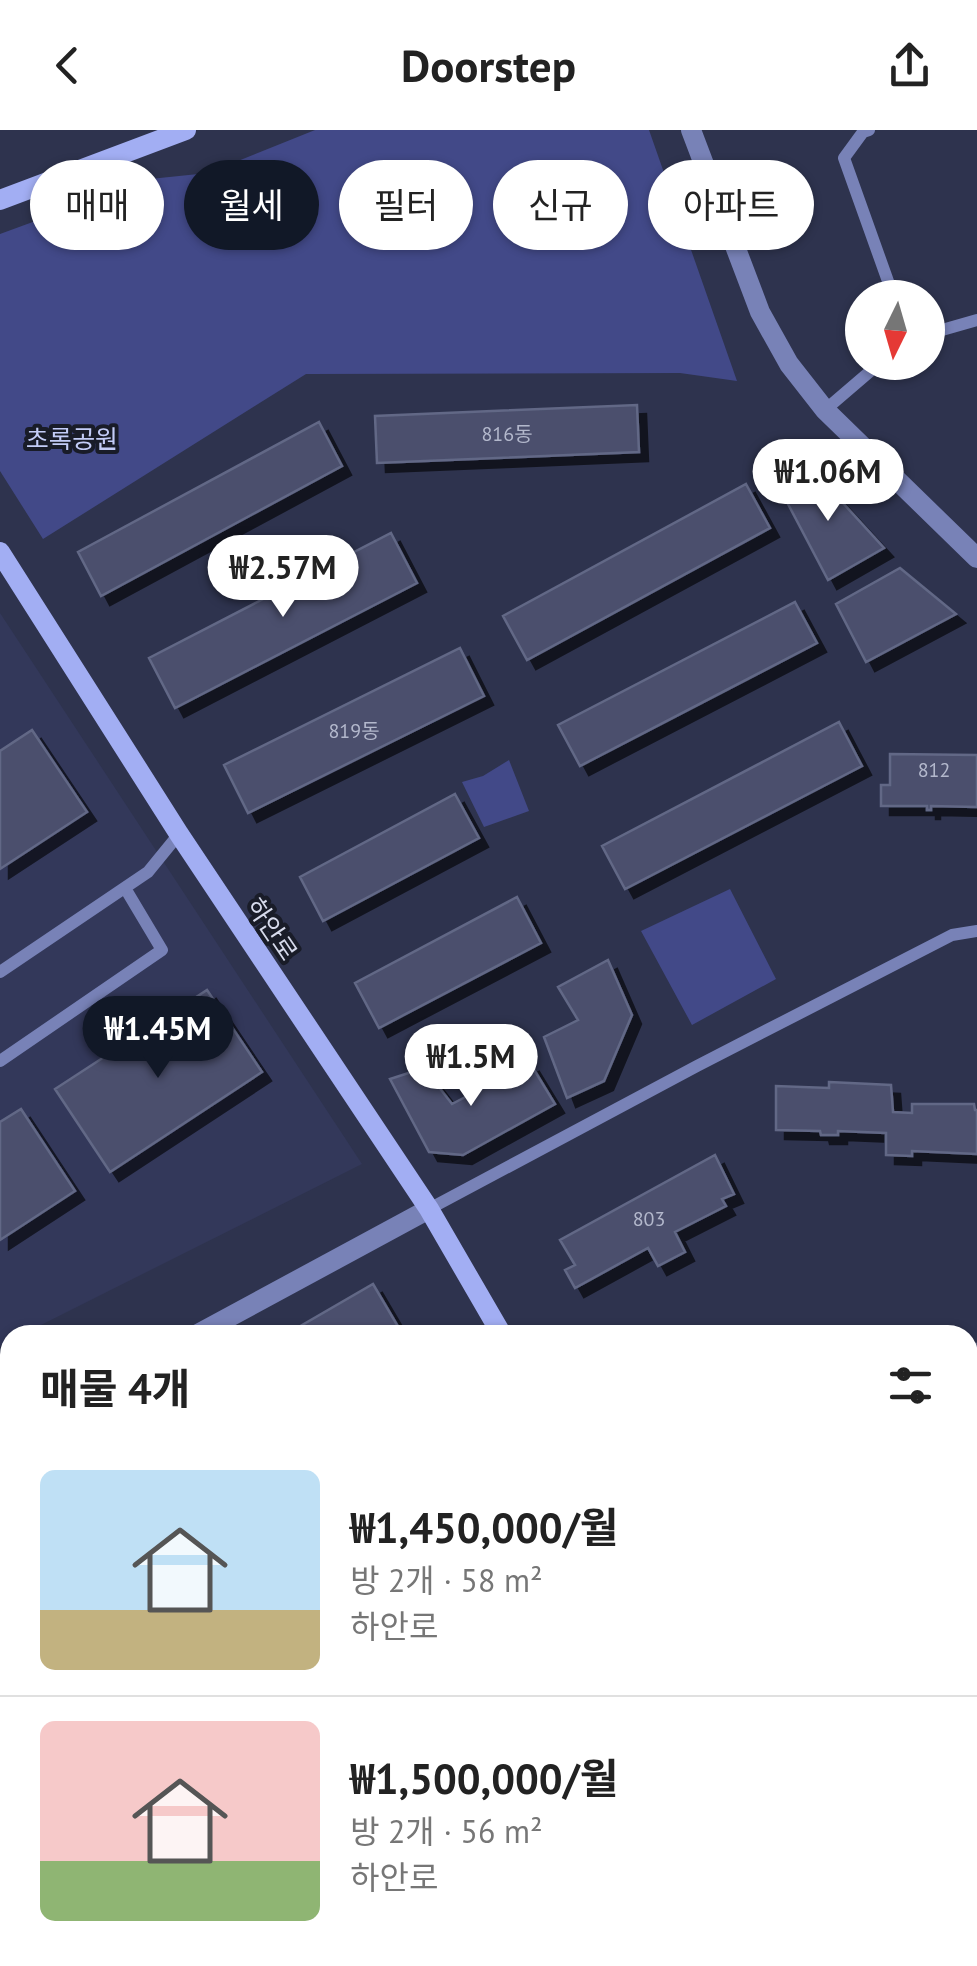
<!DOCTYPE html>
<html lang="ko">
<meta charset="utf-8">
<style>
body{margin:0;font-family:"PT Sans","Noto Sans KR",sans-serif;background:#f2f2f2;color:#222;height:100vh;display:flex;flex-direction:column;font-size:38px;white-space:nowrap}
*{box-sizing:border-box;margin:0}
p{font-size:32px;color:#767676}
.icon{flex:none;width:55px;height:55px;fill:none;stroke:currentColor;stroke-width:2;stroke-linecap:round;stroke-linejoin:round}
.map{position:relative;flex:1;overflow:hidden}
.side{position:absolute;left:0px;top:1195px;width:978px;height:642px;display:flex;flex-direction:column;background:#fff;border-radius:30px 30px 0 0;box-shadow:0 2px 8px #0004}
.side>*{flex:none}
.hud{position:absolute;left:30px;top:30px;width:918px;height:90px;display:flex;gap:20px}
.needle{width:65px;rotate:185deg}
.buttons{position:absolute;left:845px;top:150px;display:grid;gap:20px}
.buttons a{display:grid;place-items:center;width:100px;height:100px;border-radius:50%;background:#fff;box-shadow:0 2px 8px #0004;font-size:50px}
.price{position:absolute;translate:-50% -85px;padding:0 22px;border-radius:35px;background:#fff;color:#222;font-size:32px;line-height:65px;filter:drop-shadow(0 2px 5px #0008)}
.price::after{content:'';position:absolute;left:50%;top:60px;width:30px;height:22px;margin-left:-15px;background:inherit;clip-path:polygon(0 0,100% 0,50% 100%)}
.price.selected{background:#111827;color:#fff}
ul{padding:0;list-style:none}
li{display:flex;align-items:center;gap:30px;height:250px;padding:0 40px}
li+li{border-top:2px solid #e0e0e0}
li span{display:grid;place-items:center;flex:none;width:280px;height:200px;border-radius:15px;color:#555}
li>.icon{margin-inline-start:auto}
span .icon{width:120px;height:120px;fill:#fffc;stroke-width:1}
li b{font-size:42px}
h2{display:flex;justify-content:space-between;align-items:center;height:120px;padding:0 40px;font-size:42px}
.tag{padding:0 35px;border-radius:45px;background:#fff;box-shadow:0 2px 8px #0004;font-size:35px;line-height:90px}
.tag.selected{background:#111827;color:#fff}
header{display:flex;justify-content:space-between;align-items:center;height:130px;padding:0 40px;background:#fff;font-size:45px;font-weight:800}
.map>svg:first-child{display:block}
.built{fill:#33385a}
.green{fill:#424988}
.building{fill:#4b506d;stroke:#626886;stroke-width:2.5;filter:url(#shadow)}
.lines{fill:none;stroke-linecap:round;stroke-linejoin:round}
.lane{stroke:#7882b7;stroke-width:12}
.street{stroke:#7882b7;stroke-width:20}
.secondary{stroke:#a2aef3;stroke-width:20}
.labels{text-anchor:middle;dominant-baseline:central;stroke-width:8;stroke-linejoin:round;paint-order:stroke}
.number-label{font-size:20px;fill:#b3b8cc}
.park-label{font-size:25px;fill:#c3ccf7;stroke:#191c28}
.street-label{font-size:25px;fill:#d6daeb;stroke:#191c28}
</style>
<header><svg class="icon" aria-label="back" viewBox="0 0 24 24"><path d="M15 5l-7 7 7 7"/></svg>Doorstep<svg class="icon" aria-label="share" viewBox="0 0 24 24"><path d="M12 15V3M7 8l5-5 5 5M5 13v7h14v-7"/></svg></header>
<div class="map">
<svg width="977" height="1836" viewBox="0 0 977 1836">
<defs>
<filter id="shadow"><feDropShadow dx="9" dy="9" stdDeviation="0" flood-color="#0009"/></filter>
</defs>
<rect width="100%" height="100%" fill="#2e334e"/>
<path class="built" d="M0 483 362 1034 21 1205H10V1211L0 1216Z
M977 1642V1836H907L902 1828H968V1647Z"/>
<path class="green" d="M315 0H649L737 251 680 243 306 244 43 409 0 341V104L150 49 208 43Z
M509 630 529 681 484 697 462 652 483 646Z
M730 759 776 849 692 895 641 801Z
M977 1306V1397L968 1383V1334Z
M6 1734 10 1735V1828H137L122 1836H0V1750H2Z"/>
<path class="building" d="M637 275 639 322 377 333 375 286Z
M319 292 342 336 101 466 78 422Z
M810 337 884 418 828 450 778 355Z
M746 354 770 398 527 530 503 486Z
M391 403 417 453 175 578 149 528Z
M900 438 956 484 866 532 836 474Z
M795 472 817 513 580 636 558 595Z
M460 518 484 566 248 683 224 635Z
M839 592 862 636 625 759 602 716Z
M32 600 87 682 0 739V621Z
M890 624 977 625V677L931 676V680H927V676H881V655H890Z
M455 664 479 708 323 791 300 747Z
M517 767 541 813 379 898 355 853Z
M608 830 632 885 604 951 567 968 544 907 578 890 558 857Z
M207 860 262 942 110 1042 55 959Z
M530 933 555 974 463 1025 429 1022 390 949 424 938 452 974Z
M829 952 891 955 893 982 912 983V974H974L975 980H977V1024L912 1021V1026L886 1025V1003L838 1001V1005H821L820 1001 776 1000V956L829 958Z
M21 979 75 1061 0 1110V992Z
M715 1025 734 1064 722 1069 726 1076 675 1102 685 1122 658 1136 648 1118 575 1158 565 1140 575 1135 560 1110Z
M373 1154 403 1205H285Z
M968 1213 977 1214V1262H968Z
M10 1369V1407L0 1391V1374Z
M968 1481 977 1500V1509L969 1513 972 1519 968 1521Z
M968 1704 977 1720V1836H917L912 1828H968Z"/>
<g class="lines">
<path class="lane" d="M869 0 863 2 844 28 894 168
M928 204 977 190
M825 280 881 232
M0 842 148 742 179 704
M0 931 162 820 125 758
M429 1079 697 936 952 805 977 801"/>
<path class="street" d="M691 0 760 182 789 234 825 280 977 428
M196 1205 429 1079
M0 1311 10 1305
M178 1836 194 1828"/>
<path class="secondary" d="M0 70 186 0
M0 422 179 704 429 1079 502 1205
M860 1828 865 1836"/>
</g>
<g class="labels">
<g class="number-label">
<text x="507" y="304">816동</text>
<text x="354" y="601">819동</text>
<text x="934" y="640">812</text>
<text x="649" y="1089">803</text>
</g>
<g class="park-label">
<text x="72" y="309">초록공원</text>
</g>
<g class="street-label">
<text transform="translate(272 799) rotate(56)">하안로</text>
</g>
</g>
</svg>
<div class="buttons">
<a><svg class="needle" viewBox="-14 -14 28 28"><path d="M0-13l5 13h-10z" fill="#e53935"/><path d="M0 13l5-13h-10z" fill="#767676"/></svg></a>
</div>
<b class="price" style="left:828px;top:394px">₩1.06M</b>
<b class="price" style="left:283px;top:490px">₩2.57M</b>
<b class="price selected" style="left:158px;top:951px">₩1.45M</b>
<b class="price" style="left:471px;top:979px">₩1.5M</b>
<div class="hud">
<a class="tag">매매</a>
<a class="tag selected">월세</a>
<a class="tag">필터</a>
<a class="tag">신규</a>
<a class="tag">아파트</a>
</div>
<section class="side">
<h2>매물 4개<svg class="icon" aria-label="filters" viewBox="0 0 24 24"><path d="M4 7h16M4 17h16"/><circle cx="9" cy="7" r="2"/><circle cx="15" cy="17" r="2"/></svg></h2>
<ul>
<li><span style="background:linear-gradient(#bfe0f5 70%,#c2b280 0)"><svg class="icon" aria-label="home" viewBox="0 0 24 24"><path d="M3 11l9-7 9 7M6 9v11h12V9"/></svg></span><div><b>₩1,450,000/월</b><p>방 2개 · 58 m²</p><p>하안로</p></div></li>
<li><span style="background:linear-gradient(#f6c9c9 70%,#8fb573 0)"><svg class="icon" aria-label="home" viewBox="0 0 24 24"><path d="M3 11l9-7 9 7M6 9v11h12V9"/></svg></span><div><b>₩1,500,000/월</b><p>방 2개 · 56 m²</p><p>하안로</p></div></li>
</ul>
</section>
</div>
